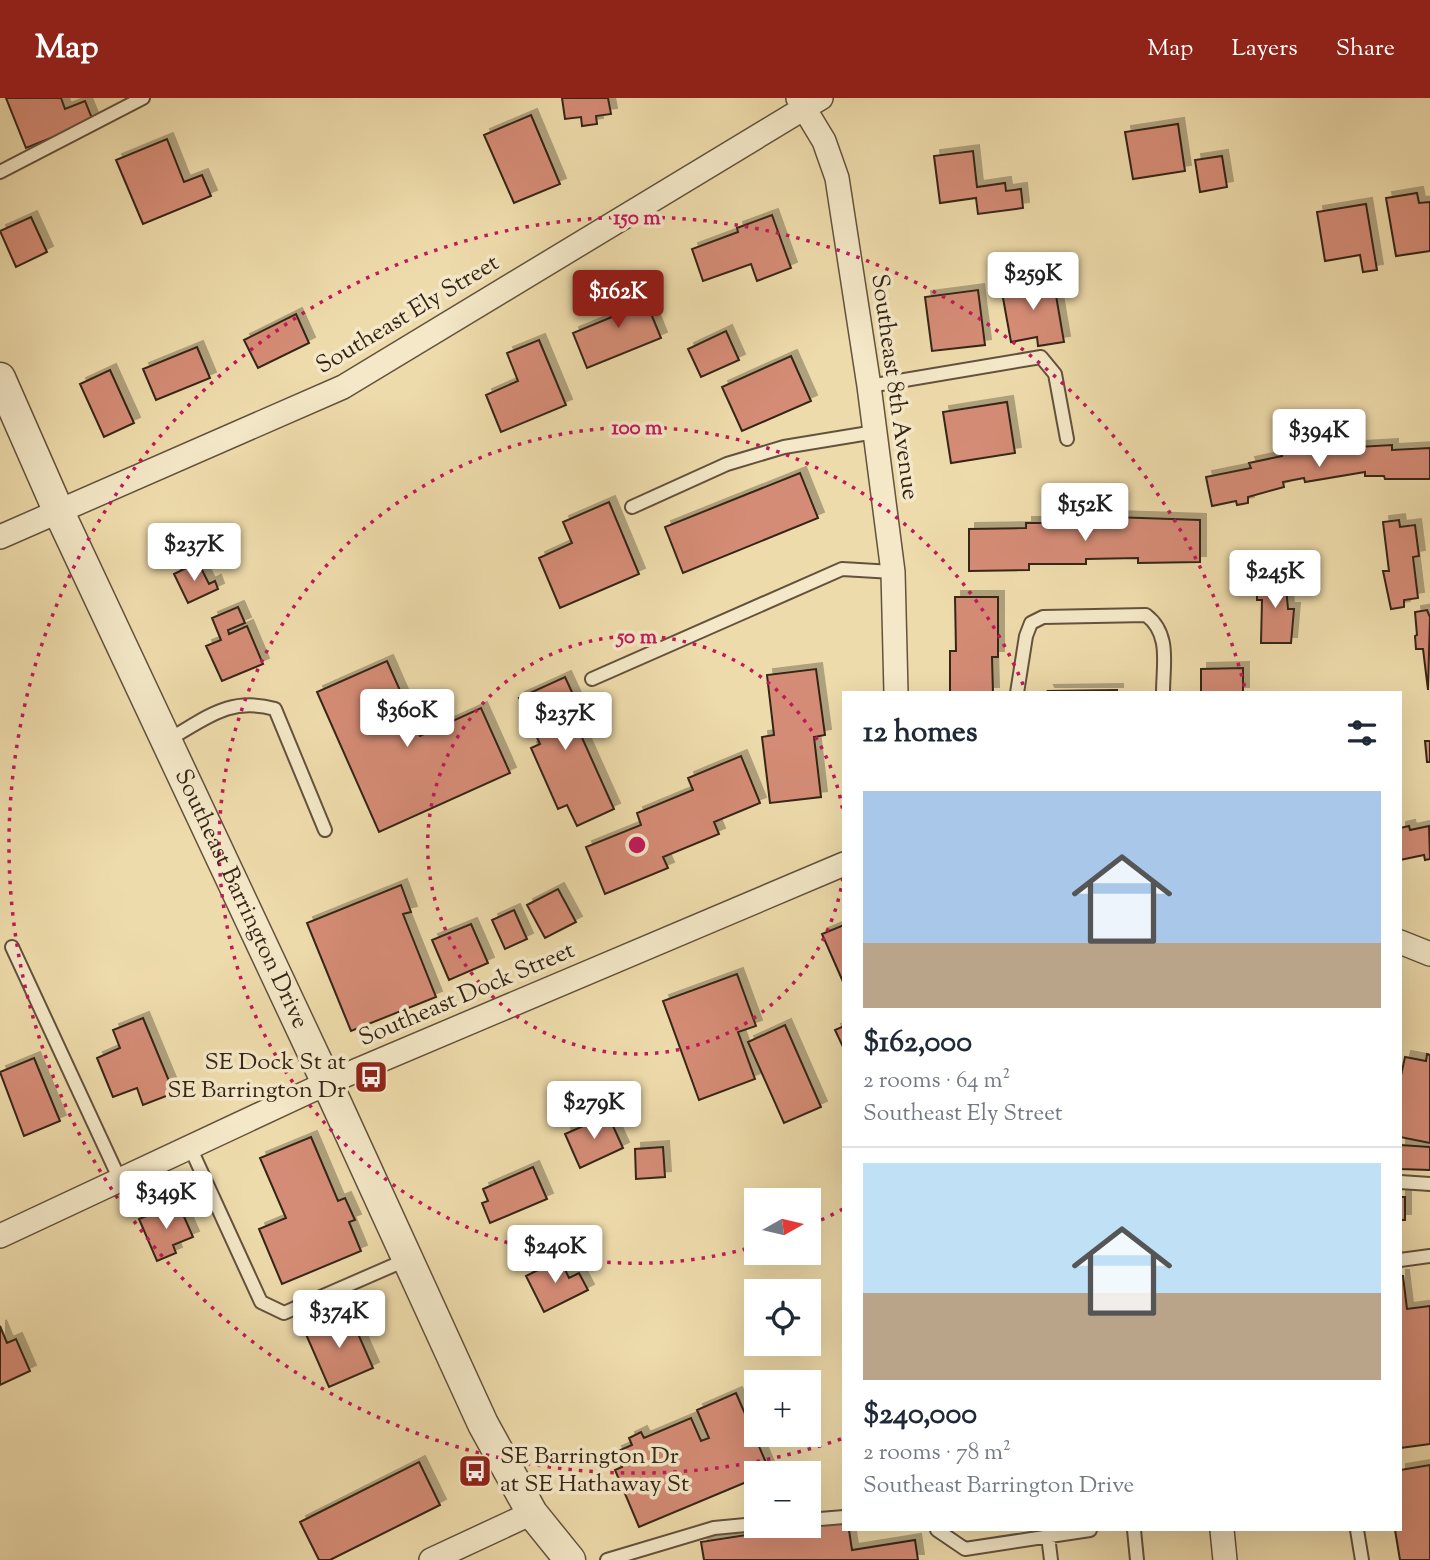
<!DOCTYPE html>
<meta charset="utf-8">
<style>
body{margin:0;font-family:"Sorts Mill Goudy",serif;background:#f2f2f3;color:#1f2937;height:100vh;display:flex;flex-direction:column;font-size:26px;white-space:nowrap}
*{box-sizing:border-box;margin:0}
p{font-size:23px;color:#747a83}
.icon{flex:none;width:38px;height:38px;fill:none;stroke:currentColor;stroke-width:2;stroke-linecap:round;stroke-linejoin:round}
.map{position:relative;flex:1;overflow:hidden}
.details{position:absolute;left:842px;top:593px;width:560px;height:840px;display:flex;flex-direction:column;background:#fff;border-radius:0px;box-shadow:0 7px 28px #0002}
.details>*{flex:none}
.needle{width:46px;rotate:82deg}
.fabs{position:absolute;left:744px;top:1090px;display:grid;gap:14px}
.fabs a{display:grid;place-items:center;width:77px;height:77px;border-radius:0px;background:#fff;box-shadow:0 7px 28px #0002;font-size:35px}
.price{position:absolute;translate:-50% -60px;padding:0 16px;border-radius:7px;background:#fff;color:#222;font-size:23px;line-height:46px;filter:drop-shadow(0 2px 4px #0008)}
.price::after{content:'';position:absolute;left:50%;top:42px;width:21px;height:16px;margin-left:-10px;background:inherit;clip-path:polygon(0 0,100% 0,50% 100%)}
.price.current{background:#8f2418;color:#fff}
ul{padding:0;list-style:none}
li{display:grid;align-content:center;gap:14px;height:371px;padding:0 21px}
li+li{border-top:2px solid #e0e1e3}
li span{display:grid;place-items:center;height:217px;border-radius:0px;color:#555}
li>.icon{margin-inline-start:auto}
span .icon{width:126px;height:126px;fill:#fffc;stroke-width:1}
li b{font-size:30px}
h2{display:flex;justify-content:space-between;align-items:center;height:84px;padding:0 21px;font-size:30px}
header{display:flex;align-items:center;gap:42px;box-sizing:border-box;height:98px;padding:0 35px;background:#8f2418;color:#fff}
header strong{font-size:33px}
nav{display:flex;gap:38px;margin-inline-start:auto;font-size:24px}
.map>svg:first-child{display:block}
.building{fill:#d58c76;stroke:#352518;stroke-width:2;filter:url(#shadow)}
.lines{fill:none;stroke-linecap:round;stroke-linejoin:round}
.service-casing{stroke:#63523d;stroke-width:16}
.minor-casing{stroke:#63523d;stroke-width:26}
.tertiary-casing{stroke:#63523d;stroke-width:33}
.service{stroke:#f4e8c8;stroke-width:12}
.minor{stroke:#f4e8c8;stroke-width:23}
.tertiary{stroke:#f4e8c8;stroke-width:30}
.ring{fill:none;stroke:#c2185b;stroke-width:3.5;stroke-dasharray:3.5 7}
.labels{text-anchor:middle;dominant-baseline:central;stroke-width:7;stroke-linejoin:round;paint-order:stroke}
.street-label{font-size:24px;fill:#352518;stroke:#f4e8c8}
.poi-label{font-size:24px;fill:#352518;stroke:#f4e8c8;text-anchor:end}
.centre{fill:#c2185b;stroke:#f4e8c8;stroke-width:3.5}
.ring-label{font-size:21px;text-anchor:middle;font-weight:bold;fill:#c2185b;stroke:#f4e8c8;stroke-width:7;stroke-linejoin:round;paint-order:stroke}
</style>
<header>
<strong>Map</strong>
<nav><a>Map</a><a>Layers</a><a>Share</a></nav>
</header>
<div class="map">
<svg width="1430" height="1462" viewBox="0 0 1430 1462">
<defs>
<filter id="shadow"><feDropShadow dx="6" dy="-6" stdDeviation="0" flood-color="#0004"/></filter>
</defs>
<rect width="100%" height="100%" fill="#eedbab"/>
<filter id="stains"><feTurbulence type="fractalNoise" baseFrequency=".00286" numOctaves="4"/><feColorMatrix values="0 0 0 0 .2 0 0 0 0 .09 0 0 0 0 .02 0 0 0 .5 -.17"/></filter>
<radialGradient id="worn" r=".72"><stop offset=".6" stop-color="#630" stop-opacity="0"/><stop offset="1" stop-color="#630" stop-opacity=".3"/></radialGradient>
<path class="building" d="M6 0H61L65 11 85 3 93 23 26 50Z
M562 0H608L611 16 596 18 597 26 582 28 581 19 565 21Z
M531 17 560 86 514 105 484 37Z
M1178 26 1185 73 1133 81 1125 34Z
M167 41 184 84 202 77 211 98 143 126 116 62Z
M973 53 977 89 1005 85 1006 93 1021 91 1023 110 978 116 976 100 940 105 934 58Z
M1222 58 1227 89 1200 94 1195 62Z
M1417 95 1419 105 1430 104V153L1396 158 1386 100Z
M1366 106 1377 172 1363 174 1360 157 1325 163 1317 114Z
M772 117 791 170 757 183 751 166 703 183 692 151 738 134 737 130Z
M31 119 47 154 16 169 0 133Z
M1053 180 1064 244 1038 248 1037 239 1011 244 1001 189Z
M641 191 661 240 587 270 573 235 612 219 606 205Z
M978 192 985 247 932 253 925 199Z
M296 216 309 245 258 270 244 242Z
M726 233 739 262 701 279 688 251Z
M539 242 566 307 501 334 486 297 518 283 507 255Z
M197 249 210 280 156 302 143 271Z
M791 258 811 303 742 333 722 289Z
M110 272 134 325 104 339 80 286Z
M1007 304 1015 355 951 365 943 314Z
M1358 344V349L1392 347V352L1430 350V381H1385L1384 378H1365V374L1305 384 1304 380 1283 384 1284 389 1248 399V405L1237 407 1236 403 1212 408 1206 379 1251 370 1249 365 1282 358 1281 355 1330 345Z
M800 375 818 420 683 475 665 429Z
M609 404 639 476 560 510 539 460 572 445 563 424Z
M1083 418 1200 422V464L1138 465V460L1086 461V466H1029V472L969 473V431L1026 430V425H1083Z
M1399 422 1400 429 1415 427 1419 458 1413 459 1418 500 1404 502V509L1391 511 1383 473H1389L1383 424Z
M198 464 209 486 215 483 218 491 188 505 174 476Z
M1257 477H1285L1288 511H1294L1291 545H1261L1262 502H1257Z
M955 499H998V559H992L993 595H950V553H956Z
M238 509 245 525 228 532 229 536 247 528 263 566 222 583 206 548 221 542 212 520Z
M1427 512 1430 519 1428 592 1423 551H1416L1415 538 1417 537 1415 514Z
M387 563 420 638 481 610 510 675 379 734 317 594Z
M1243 570V595H1201V571Z
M816 571 825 637 814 639 821 699 770 705 762 639 774 637 767 577Z
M565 579 588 629 579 633 614 711 577 728 567 707 558 711 531 650 540 646 519 600Z
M1117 592V595H1049L1048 593Z
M1425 643H1430V664H1427Z
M741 658 760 705 714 724 719 736 663 759 668 770 605 796 586 749 641 727 637 715 693 692 688 680Z
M1409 728 1410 732 1429 728 1430 761 1425 762 1424 757 1400 762V730Z
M401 787 411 814 403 816 436 899 351 933 307 825Z
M558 791 576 824 545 840 527 807Z
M514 812 527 841 505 851 492 822Z
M471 826 488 865 449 882 432 842Z
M844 827V886L822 836Z
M737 876 756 928 738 934 755 981 699 1002 663 903Z
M143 920 174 995 143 1007 137 990 113 999 97 960 120 950 113 932Z
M785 927 821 1009 784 1025 748 944Z
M844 928V951L835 932Z
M1427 956 1430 957V1045L1400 1039V982L1405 959 1426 963Z
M34 960 60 1023 24 1038 0 974Z
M608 1017 623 1050 580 1070 565 1036Z
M311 1039 338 1103 345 1100 355 1122 349 1124 361 1153 282 1186 259 1131 286 1120 260 1060Z
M1400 1047 1430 1049V1072L1400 1071Z
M663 1049 665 1079 636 1081 635 1051Z
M533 1069 547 1101 490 1125 482 1105 488 1103 483 1091Z
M1400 1099H1405V1122H1400Z
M178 1105 193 1139 173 1147 176 1155 157 1163 139 1121Z
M560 1161 569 1180 579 1175 588 1192 544 1214 526 1178Z
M1400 1178H1403L1407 1211 1430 1208V1346L1400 1350Z
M349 1215 373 1270 329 1289 305 1234Z
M0 1228 7 1245 16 1241 30 1273 0 1287Z
M736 1295 770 1374 756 1376V1380L639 1429 615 1372 622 1369 616 1354 632 1347 629 1340 641 1334 644 1340 691 1320 701 1343 709 1340 697 1312Z
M419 1364 440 1407 330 1462H319L300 1424Z
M1430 1367V1462H1400L1395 1432H1400V1372Z
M844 1422V1432H849L852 1452 915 1442 918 1462H704L701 1444Z"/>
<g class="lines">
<defs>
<path id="service" d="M0 74 143 0
M869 288 1041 259 1055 276 1067 341
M632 409 727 366 784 349 875 334
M592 581 842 471 893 474
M1017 595 1026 538 1031 525 1043 519 1146 517C1171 536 1163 566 1163 595
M166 643C206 621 228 598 275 611L325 732
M12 849 120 1082
M190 1049 261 1204 284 1215 408 1161
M1400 1084 1430 1086
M1400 1162 1430 1158
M808 1422 844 1419
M937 1432 965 1451 1090 1432
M1134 1432 1137 1462
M1357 1432 1362 1462
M1048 1438 1051 1462
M607 1462 714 1430 756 1426"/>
<path id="minor" d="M798 0 824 43 837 80 869 288 893 474 896 595
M0 439 343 289 821 0
M1400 844 1430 856
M0 1138 327 985 844 766
M1222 1432 1225 1462
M431 1462 532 1415"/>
<g id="tertiary">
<path id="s1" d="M0 280 58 412 327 985 483 1326 532 1415 570 1462"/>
</g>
</defs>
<use href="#service" class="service-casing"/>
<use href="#minor" class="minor-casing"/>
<use href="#tertiary" class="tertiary-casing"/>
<use href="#service" class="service"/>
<use href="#minor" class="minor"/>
<use href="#tertiary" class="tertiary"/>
</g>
<g class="ring">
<path d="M843 780A209 209 0 1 1 843 714"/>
<path d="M843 1111A418 418 0 0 1 810 1127M756 1148A418 418 0 1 1 1026 594"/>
<path d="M841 1341A628 628 0 1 1 1245 590"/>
</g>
<defs>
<symbol id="bus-square" viewBox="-11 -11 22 22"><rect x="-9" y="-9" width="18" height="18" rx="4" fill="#8f2418" stroke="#f4e8c8"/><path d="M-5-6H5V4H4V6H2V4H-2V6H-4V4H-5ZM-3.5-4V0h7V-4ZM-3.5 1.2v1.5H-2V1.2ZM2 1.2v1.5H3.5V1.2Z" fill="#fff"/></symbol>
</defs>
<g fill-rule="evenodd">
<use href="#bus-square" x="352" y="960" width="38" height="38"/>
<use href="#bus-square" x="456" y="1354" width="38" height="38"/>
</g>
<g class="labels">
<g class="street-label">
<text transform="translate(408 217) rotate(-31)">Southeast Ely Street</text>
<text transform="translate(894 289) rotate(82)">Southeast 8th Avenue</text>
<text stroke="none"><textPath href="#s1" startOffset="574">Southeast Barrington Drive</textPath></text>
<text transform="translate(467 897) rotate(-23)">Southeast Dock Street</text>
</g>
<g class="poi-label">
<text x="346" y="965">SE Dock St at<tspan x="346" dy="28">SE Barrington Dr</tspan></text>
<text x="500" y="1359" text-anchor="start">SE Barrington Dr<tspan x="500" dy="28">at SE Hathaway St</tspan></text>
</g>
</g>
<circle cx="637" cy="747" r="10" class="centre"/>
<g class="ring-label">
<text x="637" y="126">150 m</text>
<text x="637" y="336">100 m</text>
<text x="637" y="545">50 m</text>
</g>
<rect width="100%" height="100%" filter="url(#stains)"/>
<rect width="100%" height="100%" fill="url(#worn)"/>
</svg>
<div class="fabs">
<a><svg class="needle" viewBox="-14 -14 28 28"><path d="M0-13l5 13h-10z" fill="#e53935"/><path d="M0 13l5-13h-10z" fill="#747a83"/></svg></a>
<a><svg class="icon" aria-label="locate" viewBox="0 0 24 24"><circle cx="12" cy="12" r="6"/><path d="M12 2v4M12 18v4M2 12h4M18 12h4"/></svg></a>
<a>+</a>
<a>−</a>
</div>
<b class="price" style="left:1033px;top:214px">$259K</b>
<b class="price current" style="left:618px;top:232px">$162K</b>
<b class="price" style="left:1319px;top:371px">$394K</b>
<b class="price" style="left:1085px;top:445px">$152K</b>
<b class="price" style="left:194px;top:485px">$237K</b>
<b class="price" style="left:1275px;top:512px">$245K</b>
<b class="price" style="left:407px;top:651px">$360K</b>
<b class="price" style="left:565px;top:654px">$237K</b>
<b class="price" style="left:594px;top:1043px">$279K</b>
<b class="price" style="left:166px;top:1133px">$349K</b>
<b class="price" style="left:555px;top:1187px">$240K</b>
<b class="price" style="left:339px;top:1252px">$374K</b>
<section class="details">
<h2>12 homes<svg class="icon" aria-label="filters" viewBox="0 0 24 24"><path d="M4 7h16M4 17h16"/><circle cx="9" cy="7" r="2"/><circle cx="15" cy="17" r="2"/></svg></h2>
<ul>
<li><span style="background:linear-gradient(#a9c7e8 70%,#b9a48a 0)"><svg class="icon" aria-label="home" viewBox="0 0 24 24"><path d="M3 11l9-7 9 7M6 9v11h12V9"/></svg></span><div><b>$162,000</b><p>2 rooms · 64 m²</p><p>Southeast Ely Street</p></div></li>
<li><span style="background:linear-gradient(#bfe0f5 60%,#b9a48a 0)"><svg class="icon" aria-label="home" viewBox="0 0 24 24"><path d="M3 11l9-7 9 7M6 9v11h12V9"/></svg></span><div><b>$240,000</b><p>2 rooms · 78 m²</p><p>Southeast Barrington Drive</p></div></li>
</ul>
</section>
</div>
